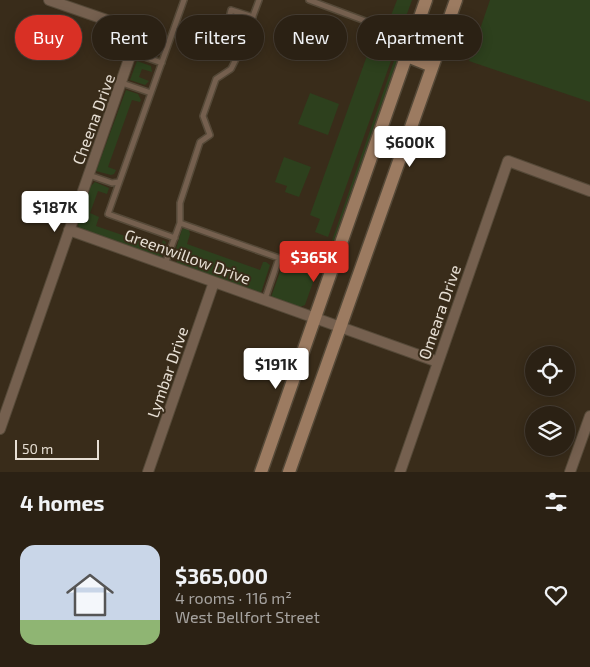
<!DOCTYPE html>
<meta charset="utf-8">
<style>
body{margin:0;font-family:"Exo 2",sans-serif;background:#33291d;color:#f1f3f6;height:100vh;display:flex;flex-direction:column;font-size:19px;white-space:nowrap}
*{box-sizing:border-box;margin:0}
p{font-size:16px;color:#a6a3a0}
.icon{flex:none;width:28px;height:28px;fill:none;stroke:currentColor;stroke-width:2;stroke-linecap:round;stroke-linejoin:round}
.map{position:relative;height:472px;overflow:hidden}
.panel{display:flex;flex-direction:column;background:#2b2114;flex:1}
.panel>*{flex:none}
.guide{position:absolute;left:15px;top:15px;width:560px;height:45px;display:flex;gap:10px}
.tools{position:absolute;left:525px;top:346px;display:grid;gap:10px}
.tools a{display:grid;place-items:center;width:50px;height:50px;border-radius:50%;background:#2b2114;box-shadow:0 2px 12px #0003,0 0 0 1px #473e34;font-size:25px}
.scale{position:absolute;left:15px;bottom:12px;width:84px;box-sizing:border-box;padding-left:5px;border:2px solid #e7dfd4;border-top:0;font-size:14px;line-height:18px;white-space:nowrap;color:#e7dfd4;-webkit-text-stroke:4px #392c1a;paint-order:stroke}
.price{position:absolute;translate:-50% -42px;padding:0 11px;border-radius:5px;background:#fff;color:#222;font-size:16px;line-height:32px;filter:drop-shadow(0 1px 2px #0008)}
.price::after{content:'';position:absolute;left:50%;top:30px;width:15px;height:11px;margin-left:-8px;background:inherit;clip-path:polygon(0 0,100% 0,50% 100%)}
.price.current{background:#d93025;color:#fff}
ul{padding:0;list-style:none}
li{display:flex;align-items:center;gap:15px;height:125px;padding:0 20px}
li span{display:grid;place-items:center;flex:none;width:140px;height:100px;border-radius:15px;color:#555}
li>.icon{margin-inline-start:auto}
span .icon{width:60px;height:60px;fill:#fffc;stroke-width:1}
li b{font-size:21px}
h2{display:flex;justify-content:space-between;align-items:center;height:60px;padding:0 20px;font-size:21px}
.chip{padding:0 18px;border-radius:22px;background:#2b2114;box-shadow:0 2px 12px #0003,0 0 0 1px #473e34;font-size:18px;line-height:45px}
.chip.current{background:#d93025;color:#fff}
.map>svg:first-child{display:block}
.green{fill:#2d401d}
.lines{fill:none;stroke-linecap:round;stroke-linejoin:round}
.lane-casing{stroke:#554938;stroke-width:8}
.street-casing{stroke:#554938;stroke-width:12}
.secondary-casing{stroke:#554938;stroke-width:15}
.lane{stroke:#75604f;stroke-width:5}
.street{stroke:#75604f;stroke-width:10}
.secondary{stroke:#9c7b61;stroke-width:12}
.labels{text-anchor:middle;dominant-baseline:central;stroke-width:4;stroke-linejoin:round;paint-order:stroke}
.street-label{font-size:16px;fill:#e7dfd4;stroke:#392c1a}
</style>
<div class="map">
<svg width="590" height="472" viewBox="0 0 590 472">
<rect width="100%" height="100%" fill="#392c1a"/>
<path class="green" d="M397 0H412L396 44 393 45 383 40 376 33V27L385 31Z
M490 0H590V102L469 61Z
M369 50 392 58 328 237 315 232 320 219 310 215Z
M395 58 397 61 325 266 324 264Z
M137 61 151 66 152 72 142 69 139 77 149 81 145 85 130 80Z
M126 90 138 94 141 100 140 102 132 100 108 167 116 170 114 174 111 175 96 171Z
M310 93 339 104 328 135 298 124Z
M284 157 311 167 299 197 285 192 287 186 275 182Z
M95 182 109 188 107 194 98 191 90 213 99 217 96 226 160 248 163 240 166 242 162 257 159 258 79 229 78 224 91 186Z
M186 228 189 230 190 234 187 244 260 270 263 262H266L270 265 261 293 177 264 175 252 182 229Z
M312 240 326 245 305 305 300 307 271 297 285 258 292 260 295 250 307 254Z"/>
<g class="lines">
<defs>
<path id="lane" d="M309 0 368 22 371 39 380 45 406 56
M229 18 231 10 253 17
M133 53 162 63
M122 83 151 93
M89 175 112 183 119 182
M180 223 279 258 265 299
M175 238 108 214 184 0
M165 264 180 223V203L200 142 210 135 203 116 216 79 231 69 240 51 259 0"/>
<path id="street" d="M69 230 438 362
M0 429 136 39 135 33 127 27 49 0
M148 472 214 282
M400 472 508 161 590 191
M570 472 590 416"/>
<path id="secondary" d="M407 56 432 66
M261 472 426 0
M289 472 456 0"/>
</defs>
<use href="#lane" class="lane-casing"/>
<use href="#street" class="street-casing"/>
<use href="#secondary" class="secondary-casing"/>
<use href="#lane" class="lane"/>
<use href="#street" class="street"/>
<use href="#secondary" class="secondary"/>
</g>
<g class="labels">
<g class="street-label">
<text transform="translate(93 119) rotate(-70)">Cheena Drive</text>
<text transform="translate(188 256) rotate(20)">Greenwillow Drive</text>
<text transform="translate(439 312) rotate(-71)">Omeara Drive</text>
<text transform="translate(167 372) rotate(-71)">Lymbar Drive</text>
</g>
</g>
</svg>
<div class="tools">
<a><svg class="icon" aria-label="locate" viewBox="0 0 24 24"><circle cx="12" cy="12" r="6"/><path d="M12 2v4M12 18v4M2 12h4M18 12h4"/></svg></a>
<a><svg class="icon" aria-label="layers" viewBox="0 0 24 24"><path d="M12 4l9 5-9 5-9-5zM3 14l9 5 9-5"/></svg></a>
</div>
<div class="scale">50 m</div>
<b class="price" style="left:410px;top:168px">$600K</b>
<b class="price" style="left:55px;top:233px">$187K</b>
<b class="price current" style="left:314px;top:283px">$365K</b>
<b class="price" style="left:276px;top:390px">$191K</b>
<div class="guide">
<a class="chip current">Buy</a>
<a class="chip">Rent</a>
<a class="chip">Filters</a>
<a class="chip">New</a>
<a class="chip">Apartment</a>
</div>
</div>
<section class="panel">
<h2>4 homes<svg class="icon" aria-label="filters" viewBox="0 0 24 24"><path d="M4 7h16M4 17h16"/><circle cx="9" cy="7" r="2"/><circle cx="15" cy="17" r="2"/></svg></h2>
<ul>
<li><span style="background:linear-gradient(#c9d6e8 75%,#8fb573 0)"><svg class="icon" aria-label="home" viewBox="0 0 24 24"><path d="M3 11l9-7 9 7M6 9v11h12V9"/></svg></span><div><b>$365,000</b><p>4 rooms · 116 m²</p><p>West Bellfort Street</p></div><svg class="icon" aria-label="heart" viewBox="0 0 24 24"><path d="M12 20l-8-8c-3-5 5-10 8-4 3-6 11-1 8 4z"/></svg></li>
</ul>
</section>
